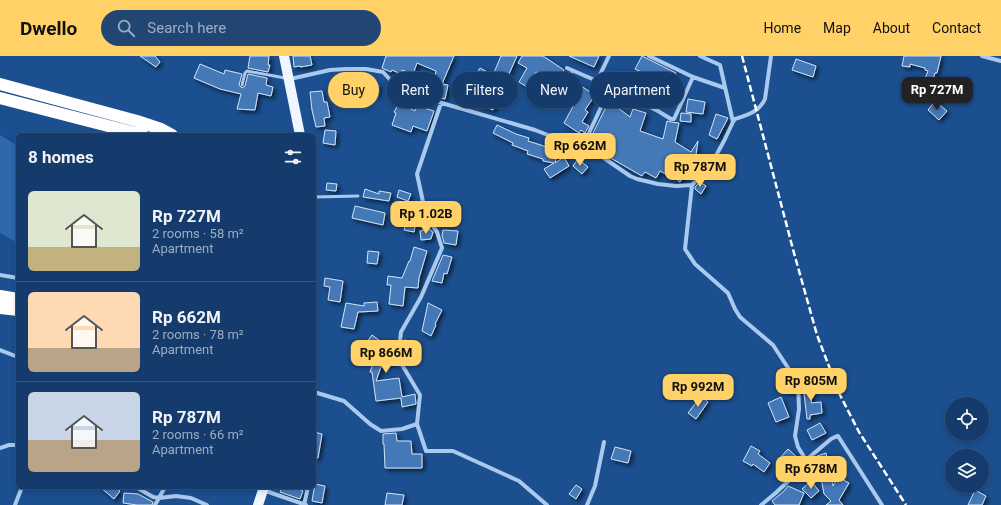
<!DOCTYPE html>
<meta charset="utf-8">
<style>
body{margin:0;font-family:Roboto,sans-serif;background:#214673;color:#f1f3f6;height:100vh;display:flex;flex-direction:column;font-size:15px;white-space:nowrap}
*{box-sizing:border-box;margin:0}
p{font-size:13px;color:#9dadc1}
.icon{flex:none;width:22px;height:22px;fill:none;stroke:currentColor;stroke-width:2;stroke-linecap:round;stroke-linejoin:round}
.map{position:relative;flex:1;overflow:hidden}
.sheet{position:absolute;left:16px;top:77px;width:300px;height:356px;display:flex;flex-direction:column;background:#143b6b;border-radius:6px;box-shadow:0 2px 6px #0003,0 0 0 1px #33557e}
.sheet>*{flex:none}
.hud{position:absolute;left:328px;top:16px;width:380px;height:36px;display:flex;gap:8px}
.controls{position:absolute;left:945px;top:341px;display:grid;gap:8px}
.controls a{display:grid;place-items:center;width:44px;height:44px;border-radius:50%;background:#143b6b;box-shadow:0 2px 6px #0003,0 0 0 1px #33557e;font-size:20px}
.price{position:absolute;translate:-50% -34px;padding:0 9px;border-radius:8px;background:#ffd166;color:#111;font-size:13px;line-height:26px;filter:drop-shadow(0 1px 2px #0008)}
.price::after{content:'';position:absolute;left:50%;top:24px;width:12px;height:9px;margin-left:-6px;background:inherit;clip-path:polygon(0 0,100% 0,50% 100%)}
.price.on{background:#222;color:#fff}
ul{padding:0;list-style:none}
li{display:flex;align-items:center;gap:12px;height:100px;padding:0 12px}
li+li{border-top:1px solid #33557e}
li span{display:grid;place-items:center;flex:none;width:112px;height:80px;border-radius:6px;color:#555}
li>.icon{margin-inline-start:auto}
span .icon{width:48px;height:48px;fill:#fffc;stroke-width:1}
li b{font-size:17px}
h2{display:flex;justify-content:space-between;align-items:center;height:48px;padding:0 12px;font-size:17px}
.chip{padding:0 14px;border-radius:18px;background:#143b6b;box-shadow:0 2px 6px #0003,0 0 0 1px #33557e;font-size:14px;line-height:36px}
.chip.on{background:#ffd166;color:#111}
header{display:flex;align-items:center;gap:24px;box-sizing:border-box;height:56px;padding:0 20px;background:#ffd166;color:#111}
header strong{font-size:19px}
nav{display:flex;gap:22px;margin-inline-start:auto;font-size:14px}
.search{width:280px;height:36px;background:#214673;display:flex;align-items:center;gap:10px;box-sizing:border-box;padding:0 14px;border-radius:22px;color:#9dadc1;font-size:15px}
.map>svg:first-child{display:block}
.green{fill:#2e69ad}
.building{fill:#4478b7;stroke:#cfe3fa;filter:url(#shadow)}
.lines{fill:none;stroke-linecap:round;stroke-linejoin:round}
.service{stroke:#a9c9ee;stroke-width:3}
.minor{stroke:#a9c9ee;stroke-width:4}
.primary{stroke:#f0f6ff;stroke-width:10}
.motorway{stroke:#fff;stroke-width:12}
.rail{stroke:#fff;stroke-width:2.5;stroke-dasharray:7 3;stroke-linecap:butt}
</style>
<header>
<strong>Dwello</strong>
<div class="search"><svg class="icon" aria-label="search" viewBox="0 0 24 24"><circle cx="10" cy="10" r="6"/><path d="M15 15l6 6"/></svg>Search here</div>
<nav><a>Home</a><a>Map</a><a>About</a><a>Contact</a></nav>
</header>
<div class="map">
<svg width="1001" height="449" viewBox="0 0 1001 449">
<defs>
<filter id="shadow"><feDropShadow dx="2.5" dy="2.5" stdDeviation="2" flood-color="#0009"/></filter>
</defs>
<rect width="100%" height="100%" fill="#1b4f8f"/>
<path class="green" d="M0 79 18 90V187L0 177Z"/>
<path class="building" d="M140 0H155L160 6 156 11Z
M250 0H269L268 9H270L268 16 248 12Z
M293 0H310L312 9 300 11V10L294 11Z
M386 0H454L442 28 448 29 445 43 427 39 416 34 420 24 433 30 436 15 417 7 413 18 402 14 401 18 392 14 391 16 382 12Z
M501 0H517L493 54 471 45 480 21 476 19 480 12 493 19Z
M522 0H543L564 14 555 28 536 16 527 31 519 26 527 12 518 7Z
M569 0H599L594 11Z
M642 0 676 17 671 26 682 32 677 41 666 37 661 46 646 39 654 22 635 13Z
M904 0H941L937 17H935L932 27 924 25 928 15 925 14V12L910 8V11L902 10Z
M796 3 816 10 813 21 792 14Z
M200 8 224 18 225 14 242 18 239 29 242 32 245 30 248 18 267 22 266 29 273 31 271 40 258 37 255 54 237 53 241 38 220 33 194 22Z
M354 22 362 24V26L379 29 377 39 351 32Z
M950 28 961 29 960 36H950Z
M581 30 595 39 585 54 588 56 582 66 589 70 585 77 581 74 579 77 564 67 576 45 573 42Z
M322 35 324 46H327L330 61 324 62 325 70 316 71 312 54 310 36Z
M395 37 403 40 401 46 393 44Z
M688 43 705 46 703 58 686 56Z
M609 45 630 61 633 53 646 57 640 75 663 83 667 65 671 66 679 67 675 86 691 96 698 85 696 99 707 102 699 115 691 110 680 126 672 120 671 121 660 115 656 122 645 116 642 120 607 100 611 92 591 81Z
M935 45 947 55 939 64 928 54Z
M399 47 415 55 417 50 434 55 427 75 413 70 411 76 392 69 396 57 394 56Z
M681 57 691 58V66L680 65Z
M716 58 728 62 717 83 709 79Z
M497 69 516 78 529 82 528 85 547 91 558 93 555 107 564 101 569 110 550 122 544 113 554 107 543 105V103L527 98 528 95 512 89 513 87 493 77Z
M325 74 336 75 335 89 323 87Z
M578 103 588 111 582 118 573 110Z
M700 126 706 130 701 138 695 133V131Z
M327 127 337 128 336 135 326 134Z
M365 133 379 138V135L391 137 389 145 363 141Z
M399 134 411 138 408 145 397 141Z
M355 150 385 157 383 169 352 162Z
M405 157 417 159 414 176 404 174 407 164 404 163Z
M430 173 431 175 433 176 431 183 421 184 420 175Z
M443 174 458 175 456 189 444 187 442 179Z
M414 191 427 195 419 222 418 232 405 231 403 250 389 248 391 229H387L388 220 402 222 409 205H410Z
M368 195 379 196 377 208 367 207Z
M443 199 452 201 447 218 444 217 442 227 432 225Z
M325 222 343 225 340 246 328 244 330 231 324 230Z
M377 246 378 255 358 256 354 273 341 271 346 247 364 250V247Z
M428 247 442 254 435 268 436 269 431 280 422 275Z
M372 279 379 284V287H384L395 294 393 308 383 305 376 325 399 322 402 341 415 338 416 348 402 351 401 342 376 345 372 316H370L376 298 364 290Z
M404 284 418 286V301L402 300Z
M784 326 794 328 795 336 783 334Z
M805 328 813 329 811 347 821 346 822 357 810 359V363H807L804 337H802V329L804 330Z
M701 340 708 346 696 363 688 357Z
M781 341 789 361 776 366 768 347Z
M820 367 826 377 812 384 807 374Z
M314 376 322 378 318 402H314Z
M396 377 397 385H411L412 398H422V412H385L384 388H383V378Z
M751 390 760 395 758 398 770 407 764 416 753 408 752 410 743 405Z
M615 391 631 395 628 407 611 403Z
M788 393 799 403 791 411 780 402Z
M826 397 833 430 838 421 849 427 839 444 843 449H826L831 445 824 438 817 400Z
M811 425 819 435 811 442 802 433Z
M315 428 325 430 322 447 312 445Z
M576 429 582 433 576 443 569 438Z
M788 430 804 437 799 449H775L772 445 784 435Z
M100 431H115L120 435 114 443Z
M282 431H295L303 435 300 443 280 436Z
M975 434 986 440 982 449H968Z
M124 437 138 438 153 446 152 449H137L123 447Z
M387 437 404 439 402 449H385Z"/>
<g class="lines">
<path class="service" d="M242 29 245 17 247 15 285 22
M533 32C558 37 556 33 573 15
M314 141 358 140"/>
<path class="minor" d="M649 0 693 21 725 32
M700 0 720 9 733 66
M982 0 1001 5
M567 12 597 25 658 55 671 63H674L693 21
M290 23 330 14 347 13H366L383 16 395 29 428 43 535 74 601 100 630 120 637 123 658 128 676 130 692 129 699 122 713 105 724 85 733 66 735 63C747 59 759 56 765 43L771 0
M597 25 609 0
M441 47 417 118 426 160 437 176 442 192 421 241 401 276 398 302 420 339 417 368 426 395H453L519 425 547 449
M582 92 610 32
M692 129 685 193 695 208 728 237 735 253 740 261 773 289 798 327 799 353 795 380 798 391 806 404C794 421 778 436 761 449
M0 219 18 222
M0 294 18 301
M314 336 344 345 370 368 381 375 402 373 417 368
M0 392 9 389H18
M806 404 831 383 835 381 838 380 882 449
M136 431 153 441 159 442 176 440 191 442 207 449
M263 434 306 449
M15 449 22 431
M155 449 165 431
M304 449 308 431
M587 449 595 430 604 386"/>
<path class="primary" d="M284 0 300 79
M258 449 264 431"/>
<path class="motorway" d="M0 28 137 65 161 73 172 79
M0 42 143 79
M0 240 18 243
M0 252 18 254"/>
<path class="rail" d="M742 0 794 197 817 279 840 339 859 376 906 449"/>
</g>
</svg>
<div class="controls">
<a><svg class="icon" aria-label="locate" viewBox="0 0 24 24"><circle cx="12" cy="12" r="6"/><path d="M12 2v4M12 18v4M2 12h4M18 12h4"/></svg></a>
<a><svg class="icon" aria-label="layers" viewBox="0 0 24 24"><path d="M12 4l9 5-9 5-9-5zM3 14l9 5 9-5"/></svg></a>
</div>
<b class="price on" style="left:937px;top:55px">Rp 727M</b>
<b class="price" style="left:580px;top:111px">Rp 662M</b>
<b class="price" style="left:700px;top:132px">Rp 787M</b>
<b class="price" style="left:426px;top:179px">Rp 1.02B</b>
<b class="price" style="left:386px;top:318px">Rp 866M</b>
<b class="price" style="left:811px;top:346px">Rp 805M</b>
<b class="price" style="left:698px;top:352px">Rp 992M</b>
<b class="price" style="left:811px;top:434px">Rp 678M</b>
<div class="hud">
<a class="chip on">Buy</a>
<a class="chip">Rent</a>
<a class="chip">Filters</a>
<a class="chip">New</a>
<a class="chip">Apartment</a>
</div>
<section class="sheet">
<h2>8 homes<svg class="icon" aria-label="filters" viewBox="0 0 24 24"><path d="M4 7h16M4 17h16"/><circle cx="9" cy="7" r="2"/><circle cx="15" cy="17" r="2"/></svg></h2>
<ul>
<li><span style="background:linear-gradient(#dfe7d0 70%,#c2b280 0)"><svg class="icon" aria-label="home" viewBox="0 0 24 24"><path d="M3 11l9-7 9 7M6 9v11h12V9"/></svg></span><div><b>Rp 727M</b><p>2 rooms · 58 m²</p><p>Apartment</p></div></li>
<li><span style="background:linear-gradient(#ffd9b3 70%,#b9a48a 0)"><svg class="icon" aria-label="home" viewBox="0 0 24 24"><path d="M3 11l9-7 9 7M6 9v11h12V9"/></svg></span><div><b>Rp 662M</b><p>2 rooms · 78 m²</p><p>Apartment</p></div></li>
<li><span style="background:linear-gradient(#c9d6e8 60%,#b9a48a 0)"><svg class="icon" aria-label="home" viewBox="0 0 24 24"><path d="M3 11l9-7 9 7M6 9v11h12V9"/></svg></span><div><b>Rp 787M</b><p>2 rooms · 66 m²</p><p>Apartment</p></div></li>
</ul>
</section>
</div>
